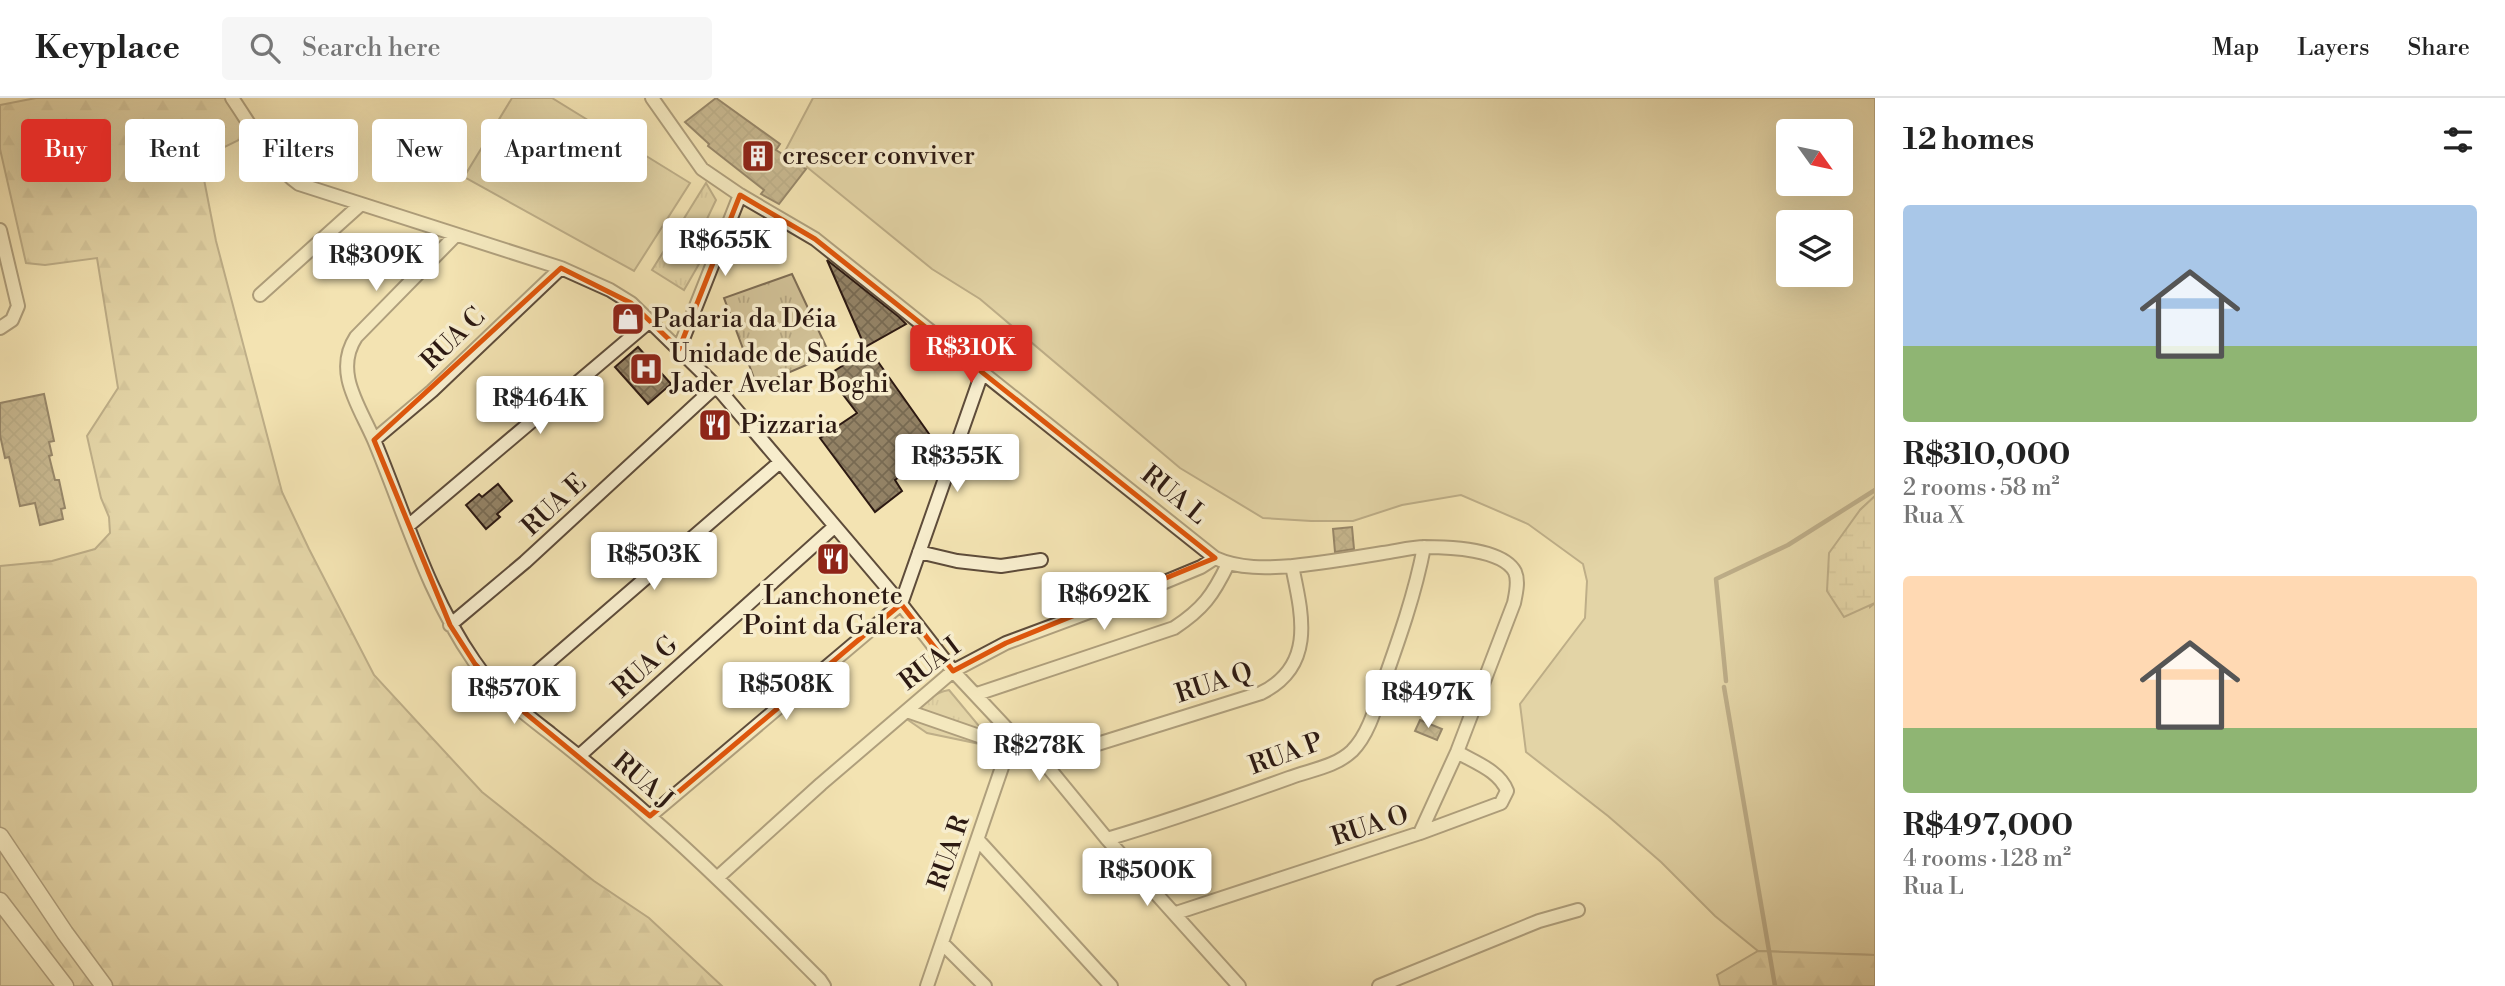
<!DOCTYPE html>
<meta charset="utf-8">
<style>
body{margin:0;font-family:"Libre Bodoni",serif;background:#f6f6f6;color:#222;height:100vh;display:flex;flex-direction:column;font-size:26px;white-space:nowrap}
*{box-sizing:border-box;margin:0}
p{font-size:23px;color:#767676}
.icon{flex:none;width:38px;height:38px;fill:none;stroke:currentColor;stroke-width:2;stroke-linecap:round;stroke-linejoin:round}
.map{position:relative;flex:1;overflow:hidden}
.drawer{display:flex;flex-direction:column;background:#fff;width:630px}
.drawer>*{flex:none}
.banner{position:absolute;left:21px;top:21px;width:665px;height:63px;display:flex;gap:14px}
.needle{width:46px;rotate:123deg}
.fabs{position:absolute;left:1776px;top:21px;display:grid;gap:14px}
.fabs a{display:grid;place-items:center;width:77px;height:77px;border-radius:7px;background:#fff;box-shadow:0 7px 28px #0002;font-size:35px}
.price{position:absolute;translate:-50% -60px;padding:0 16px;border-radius:7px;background:#fff;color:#222;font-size:23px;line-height:46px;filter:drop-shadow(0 2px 4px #0008)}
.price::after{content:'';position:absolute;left:50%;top:42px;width:21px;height:16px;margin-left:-10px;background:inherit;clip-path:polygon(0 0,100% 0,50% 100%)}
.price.active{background:#d93025;color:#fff}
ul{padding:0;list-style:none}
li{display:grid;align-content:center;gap:14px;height:371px;padding:0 28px}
li span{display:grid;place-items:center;height:217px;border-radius:7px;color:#555}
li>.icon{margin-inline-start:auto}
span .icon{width:126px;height:126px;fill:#fffc;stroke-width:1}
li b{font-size:30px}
h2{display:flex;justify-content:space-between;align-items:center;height:84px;padding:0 28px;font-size:30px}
.pill{padding:0 24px;border-radius:7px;background:#fff;box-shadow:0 7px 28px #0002;font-size:24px;line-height:63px}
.pill.active{background:#d93025;color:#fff}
header{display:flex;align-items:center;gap:42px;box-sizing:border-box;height:98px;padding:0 35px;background:#fff;border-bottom:2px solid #e0e0e0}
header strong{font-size:33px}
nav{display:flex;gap:38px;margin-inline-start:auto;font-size:24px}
.search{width:490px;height:63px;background:#f6f6f6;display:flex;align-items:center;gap:18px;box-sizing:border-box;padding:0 24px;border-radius:7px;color:#767676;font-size:26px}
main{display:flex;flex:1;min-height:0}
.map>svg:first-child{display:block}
.green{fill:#d1c197;stroke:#7e6d54;stroke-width:2;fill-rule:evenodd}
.forest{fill:url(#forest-firs);stroke:#7e6d54;stroke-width:2}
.wetland{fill:url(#wetland-marsh);stroke:#7e6d54;stroke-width:2}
.park{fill:url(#park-tufts);stroke:#7e6d54;stroke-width:2}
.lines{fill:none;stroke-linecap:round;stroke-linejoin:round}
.stream{stroke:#7b6952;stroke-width:4.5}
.building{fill:url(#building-cross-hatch);stroke:#2c1912;stroke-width:2}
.minor-casing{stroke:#5e4c3a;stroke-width:16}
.tertiary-casing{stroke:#5e4c3a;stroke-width:19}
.minor{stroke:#f7edcd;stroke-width:12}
.tertiary{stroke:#f7edcd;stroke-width:16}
.marked{fill:none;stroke:#df560c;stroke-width:5;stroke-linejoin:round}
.labels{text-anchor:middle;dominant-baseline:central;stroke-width:7;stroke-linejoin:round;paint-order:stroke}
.poi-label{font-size:26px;fill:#2c1912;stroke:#f7edcd;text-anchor:start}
.street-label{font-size:26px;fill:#2c1912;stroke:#f7edcd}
</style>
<header>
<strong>Keyplace</strong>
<div class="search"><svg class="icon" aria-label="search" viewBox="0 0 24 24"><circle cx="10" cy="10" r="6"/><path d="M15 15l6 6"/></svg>Search here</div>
<nav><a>Map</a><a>Layers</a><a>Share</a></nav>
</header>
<main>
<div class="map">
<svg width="1875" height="888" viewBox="0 0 1875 888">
<defs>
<pattern id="forest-firs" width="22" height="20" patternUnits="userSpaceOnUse" patternTransform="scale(1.75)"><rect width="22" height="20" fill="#d1c197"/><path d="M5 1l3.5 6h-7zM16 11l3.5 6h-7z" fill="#b4a581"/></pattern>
<pattern id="wetland-marsh" width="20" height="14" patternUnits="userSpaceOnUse" patternTransform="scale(1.75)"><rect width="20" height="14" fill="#d1c197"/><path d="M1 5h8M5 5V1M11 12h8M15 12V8" fill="none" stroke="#b4a581"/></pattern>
<pattern id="park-tufts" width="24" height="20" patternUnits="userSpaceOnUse" patternTransform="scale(1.75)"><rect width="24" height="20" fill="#d1c197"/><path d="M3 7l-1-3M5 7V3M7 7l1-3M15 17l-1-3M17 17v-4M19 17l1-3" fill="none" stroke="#b4a581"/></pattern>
<pattern id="building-cross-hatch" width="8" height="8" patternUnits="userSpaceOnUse" patternTransform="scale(1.75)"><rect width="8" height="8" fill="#938265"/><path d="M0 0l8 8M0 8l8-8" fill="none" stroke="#786a52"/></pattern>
</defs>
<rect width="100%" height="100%" fill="#f3e3b2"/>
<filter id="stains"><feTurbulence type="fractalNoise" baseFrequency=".00286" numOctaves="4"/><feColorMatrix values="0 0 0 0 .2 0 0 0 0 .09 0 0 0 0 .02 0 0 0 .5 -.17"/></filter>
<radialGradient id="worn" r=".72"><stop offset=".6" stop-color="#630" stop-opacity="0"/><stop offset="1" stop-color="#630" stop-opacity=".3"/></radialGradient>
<path class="green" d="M512 0H552L690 85 634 173 464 79Z
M813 0H1875V398L1860 412 1870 509 1875 505V857L1758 853 1715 818 1661 764 1608 718 1526 654 1520 606 1585 520 1587 483 1583 466 1528 426 1461 397 1402 407 1353 423H1311L1263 420 1180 370 980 201 932 171 802 65 784 55ZM1788 33H1841V86H1788ZM1788 124H1841V177H1788Z
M0 811 57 888H0Z"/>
<path class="forest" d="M36 0H226L245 19 249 37 200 61 216 143 282 394 309 451 374 577 482 694 594 783 649 820 722 888H57L0 811V468L52 463 95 451 110 435 109 419 101 400 87 338 118 290 97 160 45 167 26 165 0 51V7Z
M1758 853 1875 857V888H1720L1717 877Z"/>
<path class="wetland" d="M1875 398V505L1844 519 1827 493 1829 455 1860 412Z"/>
<path class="park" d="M706 85 716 102 706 123 718 133 684 192 652 172Z
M792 176 830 257 757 288 724 200Z
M949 592 989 640 985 647 927 635 908 622C914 609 935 594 949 592Z"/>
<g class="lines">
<path class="stream" d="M1726 583 1716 481 1788 447 1875 392
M1724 589 1775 888"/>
</g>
<path class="building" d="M716 0 780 46 776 52 806 71 779 106 761 96 764 92 708 48 709 46 685 24Z
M827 162 899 219 906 226 865 249Z
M638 249 671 286 648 306 615 269Z
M869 251 939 350 895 382 902 393 875 414 820 340 857 315 828 277Z
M44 296 54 343 49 344 52 357 49 358 55 382H59L65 410 61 411 63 421 40 427 35 405 20 408 9 359 5 360 0 337V305Z
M498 386 512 403 497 416 500 419 486 431 466 407 479 396 482 399Z
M1352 429 1354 451 1335 454 1333 431Z
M1420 622 1442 631 1437 642 1415 633Z"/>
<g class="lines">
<defs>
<path id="minor" d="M232 0C250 26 273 68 299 86L561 170 610 192 631 205 716 288 901 506 953 573 1013 637 1043 663 1107 741 1239 888
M652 0 702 71 740 97 815 141 1215 460C1239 471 1267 470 1293 468 1323 465 1353 460 1383 455 1397 453 1412 449 1425 449 1448 449 1503 451 1515 474 1519 483 1516 495 1514 505L1457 654 1420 735
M0 132 18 208 12 222 0 230
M455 138 356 239C333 274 360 309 374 342 405 416 428 497 474 563 494 593 523 614 551 636 584 662 617 689 648 717 708 769 764 826 820 882L824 888
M260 197 360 107
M679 251 740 97
M374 342 432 293 561 170
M408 428 650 223
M919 454 957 463 1001 468 1041 462
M450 527 525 464 716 288
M977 596 1174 530C1203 511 1213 497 1228 466
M507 600 780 364
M907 613 1008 648
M579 658 834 429
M1043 663 1261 595C1316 568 1302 516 1292 468
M650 718 901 506 982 275
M1107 741C1169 723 1228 702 1289 680 1310 672 1335 669 1352 653 1369 636 1376 608 1383 586 1399 541 1415 496 1424 449
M978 742 1111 888
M717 780 821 686 953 573 1006 545 1119 503 1201 469 1215 460
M1176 815 1420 735 1501 705 1507 693C1500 673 1474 664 1457 654
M942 845 985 888
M927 888 1013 637
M1379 888 1539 823 1578 812"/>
<path id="tertiary" d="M0 738 65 835 104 888
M0 803 65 888"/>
</defs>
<use href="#minor" class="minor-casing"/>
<use href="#tertiary" class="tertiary-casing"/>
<use href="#minor" class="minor"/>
<use href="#tertiary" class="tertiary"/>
</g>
<path d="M0 0H1875V888H0ZM740 97 815 141 1215 460 1006 545 953 573 901 506 650 718 507 600 475 566 450 527 374 342 561 170 631 205 679 251Z" fill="#f3e3b2" fill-opacity=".55" fill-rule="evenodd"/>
<path class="marked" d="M740 97 815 141 1215 460 1006 545 953 573 901 506 650 718 507 600 475 566 450 527 374 342 561 170 631 205 679 251Z"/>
<defs>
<symbol id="building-square" viewBox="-11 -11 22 22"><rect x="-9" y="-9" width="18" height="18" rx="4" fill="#8f2418" stroke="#f7edcd"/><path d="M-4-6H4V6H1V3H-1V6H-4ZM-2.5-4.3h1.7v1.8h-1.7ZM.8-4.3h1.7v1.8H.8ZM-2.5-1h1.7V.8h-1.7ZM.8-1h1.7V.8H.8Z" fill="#fff"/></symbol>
<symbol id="shop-square" viewBox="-11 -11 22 22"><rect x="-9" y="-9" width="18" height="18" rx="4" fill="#8f2418" stroke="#f7edcd"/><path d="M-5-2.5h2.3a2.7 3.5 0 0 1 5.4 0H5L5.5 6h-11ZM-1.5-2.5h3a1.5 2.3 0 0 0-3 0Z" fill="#fff"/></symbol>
<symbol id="hospital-square" viewBox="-11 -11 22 22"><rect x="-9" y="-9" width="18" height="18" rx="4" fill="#8f2418" stroke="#f7edcd"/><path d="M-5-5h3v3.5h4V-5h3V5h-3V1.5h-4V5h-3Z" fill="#fff"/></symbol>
<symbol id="restaurant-square" viewBox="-11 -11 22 22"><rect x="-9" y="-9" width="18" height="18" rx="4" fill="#8f2418" stroke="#f7edcd"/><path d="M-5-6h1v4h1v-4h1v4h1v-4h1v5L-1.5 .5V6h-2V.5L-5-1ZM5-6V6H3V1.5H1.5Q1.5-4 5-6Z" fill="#fff"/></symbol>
</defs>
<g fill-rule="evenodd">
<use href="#building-square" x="739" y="39" width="38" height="38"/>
<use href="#shop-square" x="609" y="202" width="38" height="38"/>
<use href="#hospital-square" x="627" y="252" width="38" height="38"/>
<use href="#restaurant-square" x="696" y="308" width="38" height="38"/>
<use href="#restaurant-square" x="814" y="442" width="38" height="38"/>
</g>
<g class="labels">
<g class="poi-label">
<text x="782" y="58">crescer conviver</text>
<text x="652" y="221">Padaria da Déia</text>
<text x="670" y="256">Unidade de Saúde<tspan x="670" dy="30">Jader Avelar Boghi</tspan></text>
<text x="740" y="327">Pizzaria</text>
<text x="833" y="498" text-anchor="middle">Lanchonete<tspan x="833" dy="30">Point da Galera</tspan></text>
</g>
<g class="street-label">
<text transform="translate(453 241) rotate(-44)">RUA C</text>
<text transform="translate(1174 397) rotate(39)">RUA L</text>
<text transform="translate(554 407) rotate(-43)">RUA E</text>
<text transform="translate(930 566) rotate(-37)">RUA I</text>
<text transform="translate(645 569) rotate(-42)">RUA G</text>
<text transform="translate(1214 585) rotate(-18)">RUA Q</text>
<text transform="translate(1286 656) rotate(-20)">RUA P</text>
<text transform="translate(643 683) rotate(41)">RUA J</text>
<text transform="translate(1370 728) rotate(-18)">RUA O</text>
<text transform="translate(949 755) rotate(-71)">RUA R</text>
</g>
</g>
<rect width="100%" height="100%" filter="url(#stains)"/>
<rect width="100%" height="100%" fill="url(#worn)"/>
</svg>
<div class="fabs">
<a><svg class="needle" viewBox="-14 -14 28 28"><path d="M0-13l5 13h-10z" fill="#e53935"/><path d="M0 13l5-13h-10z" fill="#767676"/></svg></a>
<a><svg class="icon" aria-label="layers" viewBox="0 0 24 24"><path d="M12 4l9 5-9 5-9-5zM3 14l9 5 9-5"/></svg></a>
</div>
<b class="price" style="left:725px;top:180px">R$655K</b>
<b class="price" style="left:376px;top:195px">R$309K</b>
<b class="price active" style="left:971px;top:287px">R$310K</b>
<b class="price" style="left:540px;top:338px">R$464K</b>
<b class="price" style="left:957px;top:396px">R$355K</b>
<b class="price" style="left:654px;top:494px">R$503K</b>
<b class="price" style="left:1104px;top:534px">R$692K</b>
<b class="price" style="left:786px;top:624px">R$508K</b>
<b class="price" style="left:514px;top:628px">R$570K</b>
<b class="price" style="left:1428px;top:632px">R$497K</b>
<b class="price" style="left:1039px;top:685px">R$278K</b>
<b class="price" style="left:1147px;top:810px">R$500K</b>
<div class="banner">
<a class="pill active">Buy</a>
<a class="pill">Rent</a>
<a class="pill">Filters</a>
<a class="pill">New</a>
<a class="pill">Apartment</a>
</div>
</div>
<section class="drawer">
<h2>12 homes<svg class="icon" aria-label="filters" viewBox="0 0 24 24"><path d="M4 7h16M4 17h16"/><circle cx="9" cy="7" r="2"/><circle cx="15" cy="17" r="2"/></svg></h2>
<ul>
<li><span style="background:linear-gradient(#a9c7e8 65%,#8fb573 0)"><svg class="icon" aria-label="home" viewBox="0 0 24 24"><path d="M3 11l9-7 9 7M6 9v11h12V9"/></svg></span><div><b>R$310,000</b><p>2 rooms · 58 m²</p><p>Rua X</p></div></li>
<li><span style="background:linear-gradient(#ffd9b3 70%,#8fb573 0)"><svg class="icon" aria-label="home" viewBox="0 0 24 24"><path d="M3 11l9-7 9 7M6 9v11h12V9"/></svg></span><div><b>R$497,000</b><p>4 rooms · 128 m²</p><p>Rua L</p></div></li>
</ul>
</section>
</main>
